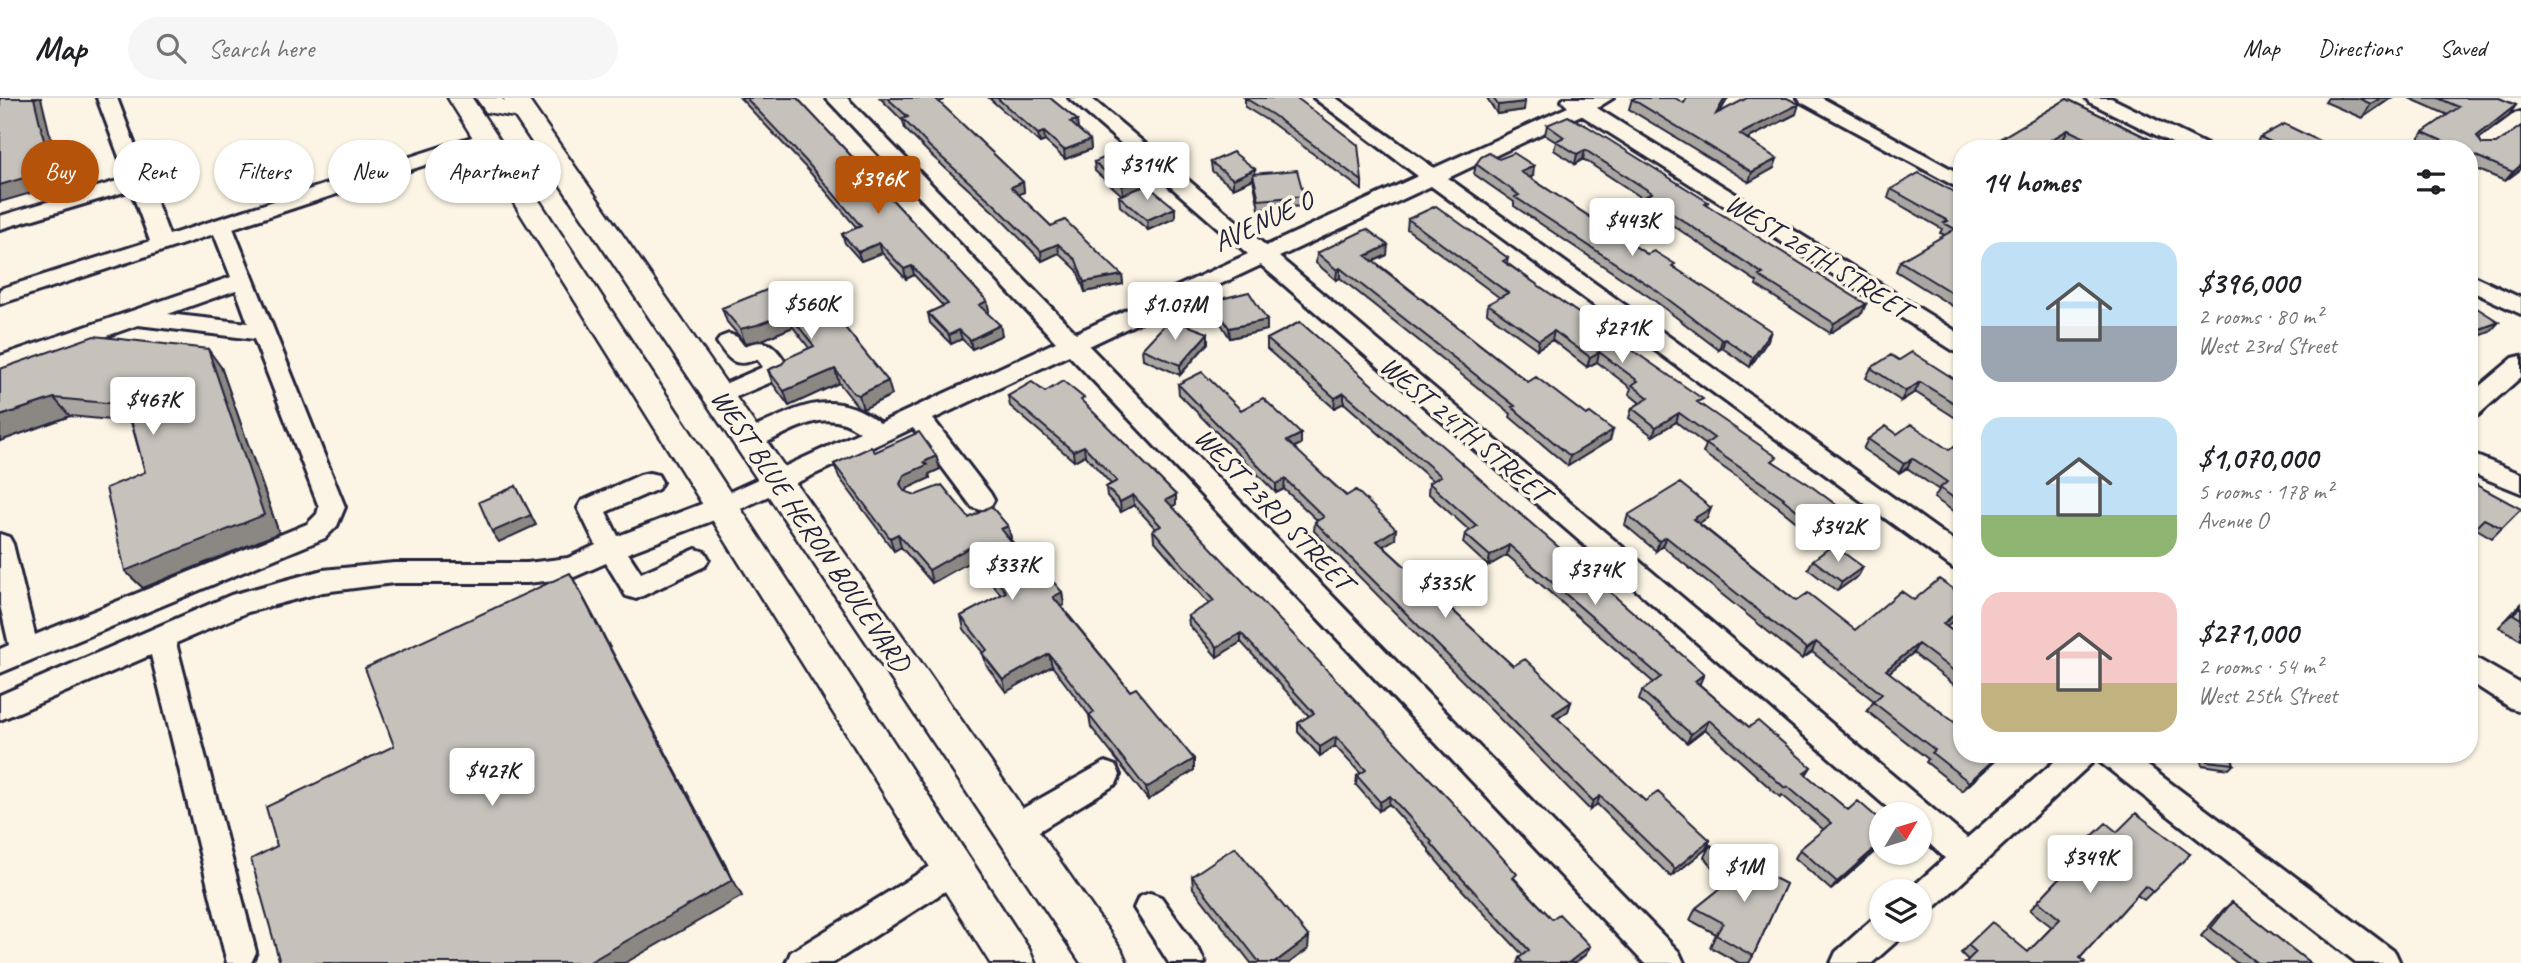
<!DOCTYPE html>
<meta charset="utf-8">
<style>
body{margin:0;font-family:Caveat,sans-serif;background:#f6f6f6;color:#202124;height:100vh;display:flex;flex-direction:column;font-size:26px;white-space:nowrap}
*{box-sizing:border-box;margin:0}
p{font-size:23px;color:#757577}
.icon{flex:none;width:38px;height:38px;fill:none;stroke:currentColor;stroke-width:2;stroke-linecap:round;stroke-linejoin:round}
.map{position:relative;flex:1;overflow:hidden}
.details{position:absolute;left:1953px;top:42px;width:525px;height:623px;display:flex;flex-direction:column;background:#fff;border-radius:28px;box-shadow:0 2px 5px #0004}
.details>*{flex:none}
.top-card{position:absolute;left:21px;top:42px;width:665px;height:63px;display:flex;gap:14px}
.needle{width:46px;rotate:52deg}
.tools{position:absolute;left:1869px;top:704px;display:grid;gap:14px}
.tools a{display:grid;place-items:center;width:63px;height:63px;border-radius:50%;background:#fff;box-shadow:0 2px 5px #0004;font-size:35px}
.price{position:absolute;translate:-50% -60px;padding:0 16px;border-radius:7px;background:#fff;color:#222;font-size:23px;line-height:46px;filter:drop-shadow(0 2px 4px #0008)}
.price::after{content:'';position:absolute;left:50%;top:42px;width:21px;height:16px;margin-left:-10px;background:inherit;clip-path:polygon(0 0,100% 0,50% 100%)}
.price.current{background:#b45309;color:#fff}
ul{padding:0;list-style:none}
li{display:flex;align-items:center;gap:21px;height:175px;padding:0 28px}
li span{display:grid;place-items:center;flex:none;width:196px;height:140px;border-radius:21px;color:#555}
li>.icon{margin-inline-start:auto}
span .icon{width:84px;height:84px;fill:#fffc;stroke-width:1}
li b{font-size:30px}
h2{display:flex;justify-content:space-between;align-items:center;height:84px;padding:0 28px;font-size:30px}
.tag{padding:0 24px;border-radius:32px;background:#fff;box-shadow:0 2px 5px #0004;font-size:24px;line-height:63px}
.tag.current{background:#b45309;color:#fff}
header{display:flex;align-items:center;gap:42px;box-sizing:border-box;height:98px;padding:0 35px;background:#fff;border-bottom:2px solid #e0e0e0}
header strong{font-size:33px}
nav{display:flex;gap:38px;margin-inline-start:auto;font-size:24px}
.search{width:490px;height:63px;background:#f6f6f6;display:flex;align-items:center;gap:18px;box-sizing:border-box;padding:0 24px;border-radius:38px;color:#757577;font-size:26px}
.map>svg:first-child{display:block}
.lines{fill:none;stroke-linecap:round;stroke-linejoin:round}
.minor-casing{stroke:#22223b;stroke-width:6}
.major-casing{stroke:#22223b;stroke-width:5}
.minor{fill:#fcf5e5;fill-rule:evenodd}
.major{fill:#fcf5e5;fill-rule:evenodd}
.wall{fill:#aaa6a1;stroke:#22223b;stroke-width:2}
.shaded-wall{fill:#8b8783;stroke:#22223b;stroke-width:2}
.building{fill:#c6c1bb;stroke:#22223b;stroke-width:2}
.labels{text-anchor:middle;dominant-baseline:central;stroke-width:7;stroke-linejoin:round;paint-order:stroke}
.street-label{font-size:28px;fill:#22223b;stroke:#fcf5e5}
</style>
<header>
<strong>Map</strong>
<div class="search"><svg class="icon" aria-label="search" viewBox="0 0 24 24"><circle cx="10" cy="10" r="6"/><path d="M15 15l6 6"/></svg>Search here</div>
<nav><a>Map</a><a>Directions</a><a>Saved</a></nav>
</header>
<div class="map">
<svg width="2521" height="865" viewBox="0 0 2521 865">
<rect width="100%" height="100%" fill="#fcf5e5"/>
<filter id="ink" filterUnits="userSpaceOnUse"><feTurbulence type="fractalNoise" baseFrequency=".0143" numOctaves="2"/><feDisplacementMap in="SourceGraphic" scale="14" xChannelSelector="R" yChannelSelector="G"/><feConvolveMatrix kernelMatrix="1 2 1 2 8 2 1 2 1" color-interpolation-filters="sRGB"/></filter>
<g filter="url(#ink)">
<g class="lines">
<defs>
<path id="minor" d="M97 0H117L169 137 478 37H492L495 41 492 45 233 130 345 409 337 428 325 440 0 575V551L9 547 0 507V436L9 439 13 446 35 537 307 426 317 416 319 409 254 241 138 227 0 275V258L231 179 214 136 0 206V191L150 143 131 92 0 131V118L127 80ZM236 192 248 225 168 216Z
M826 0H847L1076 235 1248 156 1069 0H1091L1266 148 1418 78 1314 0H1336L1434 70 1568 9 1562 3 1564 0H1613L1597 10 1962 237V256L1954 253 1581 17 1448 80 1962 449V473L1953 470 1431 88 1279 159 1967 740 2063 656H2132L2395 854 2400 865H2357L2096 661 1931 813 1920 817V793H1908L1945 760 1920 737V716H1895L1261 167 1089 248 1679 854 1684 865H1644L1069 257 933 321 990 395 994 402 990 409 981 412 972 409 913 330 730 416 628 455 641 475 696 451 705 454 709 461 705 468 636 501 626 498 606 465 572 480 527 485H394L323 494 248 514 176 545 256 854 251 865H227L151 557 0 622V597L231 497 323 472 394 465H527L568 460 596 447 578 410 582 403 640 377 649 375 658 377 662 384 658 391 606 414 618 438 712 402 860 334C822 304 788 339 749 351L740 348 737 342 740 336C792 314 829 285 880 325L1056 244Z
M1798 0H1822L1962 77V92L1801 4Z
M2086 0H2111L2207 47 2210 51H2184L2089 4Z
M2521 14V29L2489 53H2475L2472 49 2475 45 2514 16Z
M2469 176 2521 200V216L2469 192Z
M729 236 737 239 744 248C770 237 777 251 790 272L786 278 719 306 711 304 707 298 711 292 763 269 757 261C735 270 729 263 717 244L721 239Z
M2521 258V279L2478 317 2469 319V297L2513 260Z
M2469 355 2521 376V395L2469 374Z
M2469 556 2521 586V613L2511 610 2469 583Z
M1105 664 1116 668 1120 677 1116 686 1026 741 1015 745 1004 741 999 731 1004 721Z
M953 756 964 761 969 771 964 781 833 865H786L791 854 942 761Z
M1150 795 1161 799 1200 854 1205 865H1169L1134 810 1139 799Z
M1881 817V831H1902L1898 842 1872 865H1831L1836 854 1874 820Z"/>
<path id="major" d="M448 0H472L1029 851 1035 865H990Z
M476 0H501L505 3 503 0H527L1121 851 1127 865H1081L515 19 486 14Z"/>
</defs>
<use href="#minor" class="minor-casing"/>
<use href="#major" class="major-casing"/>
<use href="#minor" class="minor"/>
<use href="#major" class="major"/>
</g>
<path class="wall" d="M740 0H797L987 203 989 213 986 214 1002 237 972 251 962 241 951 246 930 225 928 215 943 208 914 177 906 181 882 155 861 163 845 145 842 136 857 130 808 72Z
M880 0H944V2L939 4 1023 84 1024 94 1018 97 1051 128 1122 177 1123 186 1085 194 1077 172 1059 155 1042 163 996 116 932 58 905 31 903 23Z
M989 0H1050L1077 22V31L1090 42 1091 51 1065 61 1045 43 1040 45Z
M1245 0H1296L1362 83V92L1273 26 1245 9Z
M1487 0H1523L1524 12 1497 16Z
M1687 0H1728L1720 14 1796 16 1747 41 1774 70 1749 84 1629 11 1632 1 1684 5Z
M2328 0H2391L2362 20 2325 4Z
M2409 0H2499L2516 7 2509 17 2479 40 2482 46 2521 71 2505 83 2469 68V51H2431L2416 44 2423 34 2448 17Z
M2067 1 2170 51H2082L2063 42 2047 51H1983Z
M1547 27 1708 104 1707 107 1862 215 1830 235 1756 187 1757 184 1644 108 1645 102 1583 61 1575 66 1554 52 1556 44 1545 37Z
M2260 39 2336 51H2259L2254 48Z
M1499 61 1533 78 1529 79 1647 156 1674 169 1768 242 1750 269 1722 250 1719 252 1651 200 1514 108V104L1474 76 1476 66Z
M1094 64 1144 78 1145 88 1175 120 1148 132 1120 108 1119 98 1122 97 1095 73Z
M1211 64 1255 71V75L1304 98V108L1259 111 1253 81 1233 90 1212 73Z
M1891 91 1962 98V214L1896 173 1900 163 1945 137 1940 135 1942 131 1888 100Z
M1408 121 1508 160 1507 165 1701 307 1775 365 1847 415 1843 424 1818 441 1779 410V409L1703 355 1706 347 1676 324 1653 338 1629 320 1632 310 1640 305 1629 296 1631 290 1597 264 1587 269 1552 242 1537 251 1487 215 1488 206 1500 200 1407 131Z
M1317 155 1387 157 1374 163 1528 284 1610 342 1568 368 1510 319 1511 316 1340 180 1336 182 1316 165Z
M785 203 892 297 863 311 858 309 839 285 789 308 773 286 768 272 782 266 809 250 793 229 762 242 745 245 727 224 722 210Z
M1213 203 1267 222V232L1230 240 1213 213Z
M1300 224 1700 585 1699 586 1749 629 1811 669 1806 677 1848 712 1881 723V748L1831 792 1795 760 1800 751 1824 732 1782 697 1780 699 1705 631 1687 645 1639 602 1642 593 1653 584 1507 457 1488 468 1463 445 1465 436 1470 433 1428 395 1429 385 1433 383 1344 305 1334 310 1267 251V241Z
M1208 235V245L1180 277 1143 261 1142 251Z
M1899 262 1956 282 1962 278V324L1915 294 1901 303 1866 280 1871 270Z
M221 269 279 435 143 490 125 473 145 374 131 324 70 318 0 343V271Z
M1178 286 1301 336V346L1293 350 1395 441 1383 448 1513 568 1571 604 1568 613 1557 621 1645 703 1710 742 1706 751 1671 779 1597 706 1590 712 1314 433 1315 424 1317 422 1284 391 1276 395 1179 296Z
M1045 294 1085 306 1176 397V406L1172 409 1552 821 1590 848 1586 856 1575 865H1517L1519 860 1523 857 1452 781 1429 754V751L1389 706 1379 713 1356 687 1357 678 1361 676 1335 648 1320 658 1298 634V625L1309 618 1241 544 1217 559 1189 527 1188 518 1209 506 1154 442 1153 432 1156 431 1134 407 1121 414 1107 398 1106 389 1111 386 1085 357 1074 363 1010 308 1008 298Z
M1897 336 1949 352 1962 343V419L1934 400 1939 392 1907 370 1899 375 1863 351 1868 341Z
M875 354 936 358 940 371 929 376 930 380 908 390 906 394 969 420 1008 428 1011 440 1010 441 1039 476 1062 494 1064 507 1061 508 1130 593 1194 661V672L1148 702 1091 629 1089 617 1052 568 1006 594 986 567 983 555 964 531 961 518 1001 497 973 462 932 485 901 449 894 453 839 379 834 366Z
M2469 385 2502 430 2492 440 2475 430Z
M1711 410 1707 420 1699 425 1796 503 1855 532 1946 528 1962 540V593L1913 555 1889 574 1962 656H2002L2001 658 1962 693 1926 664 1928 661 1867 613 1874 603 1812 554 1802 561 1662 448 1656 453 1625 427 1628 417Z
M1813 462 1863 469 1858 478 1837 493 1808 471Z
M2521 506V542L2499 529Z
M2199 656H2230L2234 666 2229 671 2202 667Z
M2117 734 2190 756 2144 802 2137 797 2080 860 1968 862 1961 855 1968 847 2028 854 2052 829 2030 812 2084 754 2080 751 2088 742Z
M1710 747 1786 786 1753 858 1749 865H1739L1710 849 1716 836 1690 822 1696 810 1726 786 1704 759Z
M1192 778 1308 851 1289 865H1251L1193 790Z
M2232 804 2310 865H2237L2201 838 2223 812Z"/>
<path class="shaded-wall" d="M34 0H41L62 86 0 104V87Z
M932 0H944V2L934 6Z
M1725 0H1728L1713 25 1716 16Z
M2380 0H2391L2362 20 2371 6Z
M1525 4 1524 12 1497 16 1498 7Z
M1799 6 1796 16 1737 46 1740 36Z
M2516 7 2509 17 2470 47 2477 38Z
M1077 22 1078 31 1071 33 1070 24Z
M2068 32 2063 42 2047 51H2035Z
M1044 34 1045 43 1040 45 1038 36Z
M1090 42 1091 51 1065 61 1064 52Z
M1585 52 1583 61 1575 66 1577 56Z
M1777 61 1774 70 1749 84 1752 74Z
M2521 67V71L2505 83 2513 74Z
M1534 68 1533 78 1520 84 1521 74Z
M1255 71V80L1253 76V81L1233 90V81Z
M1144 78 1145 88 1123 97 1122 88Z
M1023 84 1024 94 1012 99 1011 89Z
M1175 110V120L1148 132 1147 122Z
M879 145 882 155 861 163 858 154Z
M1058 146 1059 155 1042 163 1041 153Z
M1388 147 1387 157 1365 167 1366 158Z
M912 168 914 177 906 181 904 171Z
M1340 170V180L1336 182 1337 172Z
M1122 177 1123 186 1085 194 1084 184Z
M987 203 989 213 981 217 979 207Z
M1866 206 1862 215 1830 235 1834 225Z
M788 215 793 229 762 242 745 245 740 231Z
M1267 222V232L1230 240 1229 230Z
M2499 224 2490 234 2469 242V235Z
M1000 227 1002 237 972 251 970 242Z
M959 232 962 241 951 246 949 237Z
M1554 233 1552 242 1537 251 1539 242Z
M1771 233 1768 242 1750 269 1753 260Z
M1208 235V245L1180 277V267Z
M1725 241 1722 250 1719 252 1722 242Z
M208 251 221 269 279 435 143 490 125 473Z
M1599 254 1597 264 1587 269 1590 259Z
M835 271 839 285 789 308 784 293Z
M888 283 892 297 863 311 859 297Z
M1920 284 1915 294 1901 303 1906 293Z
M1344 295V305L1334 310 1335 300Z
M54 300 70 318 0 343V318Z
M1679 315 1676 324 1653 338 1656 329Z
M1613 332 1610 342 1568 368 1570 358Z
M1301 336V346L1286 353 1287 343Z
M1084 348 1085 357 1074 363 1073 353Z
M936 358 940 371 929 376 930 380 908 390 904 399 900 386 904 377 924 364Z
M1912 360 1907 370 1899 375 1904 366Z
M1285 381 1284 391 1276 395V386Z
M516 388 536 427 499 444 492 434Z
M1133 397 1134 407 1121 414 1120 404Z
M1176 397V406L1166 412V402Z
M1711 410 1707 420 1690 431 1693 421Z
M1847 415 1843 424 1818 441 1822 432Z
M1008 428 1011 440 1004 444 1001 431Z
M1396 431 1395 441 1376 452 1377 443Z
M898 436 901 449 894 453 890 440Z
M1666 439 1662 448 1656 453 1659 443Z
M1509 447 1507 457 1488 468 1490 458Z
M970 449 973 462 932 485 929 472Z
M1863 469 1858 478 1837 493 1842 484Z
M570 475 580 493 742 798 625 865H588Z
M1062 494 1064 507 1056 511 1053 499Z
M1962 510V515L1938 536 1943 526Z
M1241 535V544L1217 559V549Z
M1816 544 1812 554 1802 561 1807 551Z
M1918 546 1913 555 1881 581 1886 572Z
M1049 556 1052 568 1006 594 1003 582Z
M1704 576 1700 585 1691 592 1695 583Z
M1571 604 1568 613 1550 626 1553 616Z
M1709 622 1705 631 1687 645 1691 636Z
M1336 639 1335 648 1320 658V649Z
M2000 656H2002L1962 693 1969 684Z
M1194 661V672L1148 702 1146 690Z
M1390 698 1389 706 1379 713 1380 704Z
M1600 698 1597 706 1590 712 1593 703Z
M1710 742 1706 751 1671 779 1675 771Z
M1881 745V748L1831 792 1837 784Z
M1309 839 1308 851 1289 865H1274Z
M1590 848 1586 856 1575 865H1568Z"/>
<path class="building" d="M0 0H34L51 72 0 87Z
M746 0H797L987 203 979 207 1000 227 970 242 959 232 949 237 928 215 948 206 912 168 904 171 879 145 858 154 842 136 861 128 805 62Z
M887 0H935L1023 84 1011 89 1051 128 1065 122 1122 177 1084 184 1076 162 1058 146 1041 153 994 106 930 49 903 21 908 19Z
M997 0H1050L1077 22 1070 24 1090 42 1064 52 1044 34 1038 36Z
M1245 0H1296L1301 3 1358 47 1362 83 1273 17Z
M1493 0H1523L1525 4 1498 7Z
M1634 0H1675L1684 5 1687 0H1725L1716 16 1747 0H1787L1799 6 1740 36 1777 61 1752 74 1632 1Z
M2358 0H2380L2371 6Z
M2438 0H2499L2516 7 2477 38 2482 46H2496L2521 28V67L2513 74 2469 55V51H2460L2423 34 2459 9Z
M2067 1 2170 51H2108L2068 32 2035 51H1983Z
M1568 18 1587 28 1708 104 1705 106 1866 206 1834 225 1759 178 1763 176 1646 98 1652 95 1585 52 1577 56 1556 43 1564 39 1547 27Z
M2284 26 2336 51H2286L2260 39Z
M1233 54 1255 71 1233 81 1211 64Z
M1116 55 1144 78 1122 88 1094 64Z
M1489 55 1499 61 1514 55 1534 68 1521 74 1647 156 1654 153 1675 166 1672 168 1771 233 1753 260 1725 241 1722 242 1653 190 1515 99 1519 97 1476 66 1481 59Z
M1297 72 1304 98 1259 102 1253 76Z
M1919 75 1962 98V201L1900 163 1955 131 1944 125 1948 123 1891 91Z
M1147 87 1175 110 1147 122 1119 98Z
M1436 108 1508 160 1503 163 1703 301 1697 304 1777 359 1772 363 1807 385 1847 415 1822 432 1783 401 1784 400 1706 346 1714 340 1679 315 1656 329 1632 310 1649 300 1632 287 1638 283 1599 254 1590 259 1554 233 1539 242 1488 206 1508 195 1408 121Z
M1367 131 1388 147 1366 158 1528 284 1536 279 1586 317 1590 315 1613 332 1570 358 1512 309 1515 308 1340 170 1337 172 1317 155Z
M774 189 785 203 814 191 888 283 859 297 853 295 835 271 784 293 768 272 782 266 787 260 814 248 788 215 757 227 740 231 722 210Z
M1249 194 1267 222 1229 230 1213 203Z
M2469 205 2499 224 2469 235Z
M1170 221 1208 235 1180 267 1142 251Z
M1300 224 1704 576 1695 583 1749 629 1758 623 1811 669 1804 675 1848 712 1858 703 1881 723V745L1837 784 1800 751 1831 725 1787 688 1785 690 1709 622 1691 636 1642 593 1661 579 1509 447 1490 458 1465 436 1477 428 1429 385 1441 378 1344 295 1335 300 1267 241Z
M94 238 208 251 264 417 125 473 106 390 145 374 127 307 54 300 0 318V271Z
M1912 254 1956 282 1962 278V310L1920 284 1906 293 1871 270 1891 257 1899 262Z
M1202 274 1241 312 1263 300 1301 336 1287 343 1346 398 1356 392 1396 431 1377 443 1513 568 1525 561 1571 604 1553 616 1645 703 1658 694 1710 742 1675 771 1600 698 1593 703 1315 424 1324 419 1285 381 1276 386 1178 286Z
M1063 283 1084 300 1081 302 1176 397 1166 402 1449 701 1517 776 1513 780 1552 821 1559 816 1590 848 1568 865H1523L1519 860 1529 852 1454 772 1431 745 1432 744 1390 698 1380 704 1357 678 1366 672 1336 639 1320 649 1298 625 1314 615 1241 535 1217 549 1188 518 1214 503 1153 432 1161 428 1133 397 1120 404 1106 389 1117 383 1084 348 1073 353 1008 298 1032 284 1045 294Z
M1911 326 1949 352 1962 343V406L1940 390 1947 384 1912 360 1904 366 1868 341 1886 328 1897 336Z
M919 334 936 358 924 364 927 367 904 377 900 386 904 393 916 397 942 387 969 420 991 408 1008 428 1001 431 1039 476 1044 473 1062 494 1053 499 1130 593 1136 590 1194 661 1146 690 1089 617 1094 614 1049 556 1003 582 982 555 987 552 961 518 1006 494 970 449 929 472 898 436 890 440 834 366 871 349 875 354Z
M2471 384 2521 411 2502 430 2484 421 2469 436V385Z
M1680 385 1711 410 1693 421 1796 503 1808 495 1855 532 1901 493 1914 502 1939 481 1962 497V510L1943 526 1962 540V579L1918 546 1886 572 1962 630V656H2000L1969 684 1932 655 1935 652 1873 604 1882 596 1816 544 1807 551 1666 439 1659 443 1628 417Z
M516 388 531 417 492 434 479 404Z
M1833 447 1863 469 1842 484 1813 462Z
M570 475 732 782 588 865H280L251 761 277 748 266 709 394 648 365 570Z
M2521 508V521L2513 516Z
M2205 656H2230L2234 666 2207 663Z
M2136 715 2190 756 2153 794 2145 788 2080 860 2085 864 2084 865H1965L1976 854 1968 847 1992 824 2028 854 2060 821 2038 803 2092 746 2088 742 2106 725 2117 734Z
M1710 747 1786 786 1753 858 1716 837 1723 825 1696 810 1736 778Z
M1235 749 1309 839 1274 865H1260L1192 778Z
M2232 804 2310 865H2257L2211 830Z"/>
</g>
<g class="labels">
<g class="street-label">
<text transform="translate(1263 123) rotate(-25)">AVENUE O</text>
<text transform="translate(1818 158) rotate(32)">WEST 26TH STREET</text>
<text transform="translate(1465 331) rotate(40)">WEST 24TH STREET</text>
<text transform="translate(1274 411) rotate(46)">WEST 23RD STREET</text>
<text transform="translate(811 432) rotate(56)">WEST BLUE HERON BOULEVARD</text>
</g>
</g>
</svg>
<div class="tools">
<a><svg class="needle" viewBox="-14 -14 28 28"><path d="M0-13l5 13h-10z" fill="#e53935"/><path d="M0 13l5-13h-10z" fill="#757577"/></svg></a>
<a><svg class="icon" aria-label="layers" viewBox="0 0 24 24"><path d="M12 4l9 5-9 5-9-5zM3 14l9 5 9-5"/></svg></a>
</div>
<b class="price" style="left:1147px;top:104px">$314K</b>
<b class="price current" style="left:878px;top:118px">$396K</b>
<b class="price" style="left:1632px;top:160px">$443K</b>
<b class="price" style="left:811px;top:243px">$560K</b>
<b class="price" style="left:1175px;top:244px">$1.07M</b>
<b class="price" style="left:1622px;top:267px">$271K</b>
<b class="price" style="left:153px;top:339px">$467K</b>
<b class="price" style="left:1838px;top:466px">$342K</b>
<b class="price" style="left:1012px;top:504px">$337K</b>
<b class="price" style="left:1595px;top:509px">$374K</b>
<b class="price" style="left:1445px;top:522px">$335K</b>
<b class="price" style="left:492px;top:710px">$427K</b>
<b class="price" style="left:2090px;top:797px">$349K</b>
<b class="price" style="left:1744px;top:806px">$1M</b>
<div class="top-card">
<a class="tag current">Buy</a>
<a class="tag">Rent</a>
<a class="tag">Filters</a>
<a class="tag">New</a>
<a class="tag">Apartment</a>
</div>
<section class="details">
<h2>14 homes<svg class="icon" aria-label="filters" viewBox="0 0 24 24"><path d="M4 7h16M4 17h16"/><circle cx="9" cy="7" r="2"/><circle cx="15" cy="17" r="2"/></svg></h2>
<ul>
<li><span style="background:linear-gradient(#bfe0f5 60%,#9aa5b1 0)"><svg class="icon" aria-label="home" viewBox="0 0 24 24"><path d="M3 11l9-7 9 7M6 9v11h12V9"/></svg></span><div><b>$396,000</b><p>2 rooms · 80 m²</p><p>West 23rd Street</p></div></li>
<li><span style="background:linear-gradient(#bfe0f5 70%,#8fb573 0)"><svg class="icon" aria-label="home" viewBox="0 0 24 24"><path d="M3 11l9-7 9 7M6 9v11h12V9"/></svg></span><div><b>$1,070,000</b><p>5 rooms · 178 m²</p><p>Avenue O</p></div></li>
<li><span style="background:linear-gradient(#f6c9c9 65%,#c2b280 0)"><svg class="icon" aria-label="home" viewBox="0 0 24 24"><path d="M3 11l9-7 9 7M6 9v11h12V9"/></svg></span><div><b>$271,000</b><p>2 rooms · 54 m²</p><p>West 25th Street</p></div></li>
</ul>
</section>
</div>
